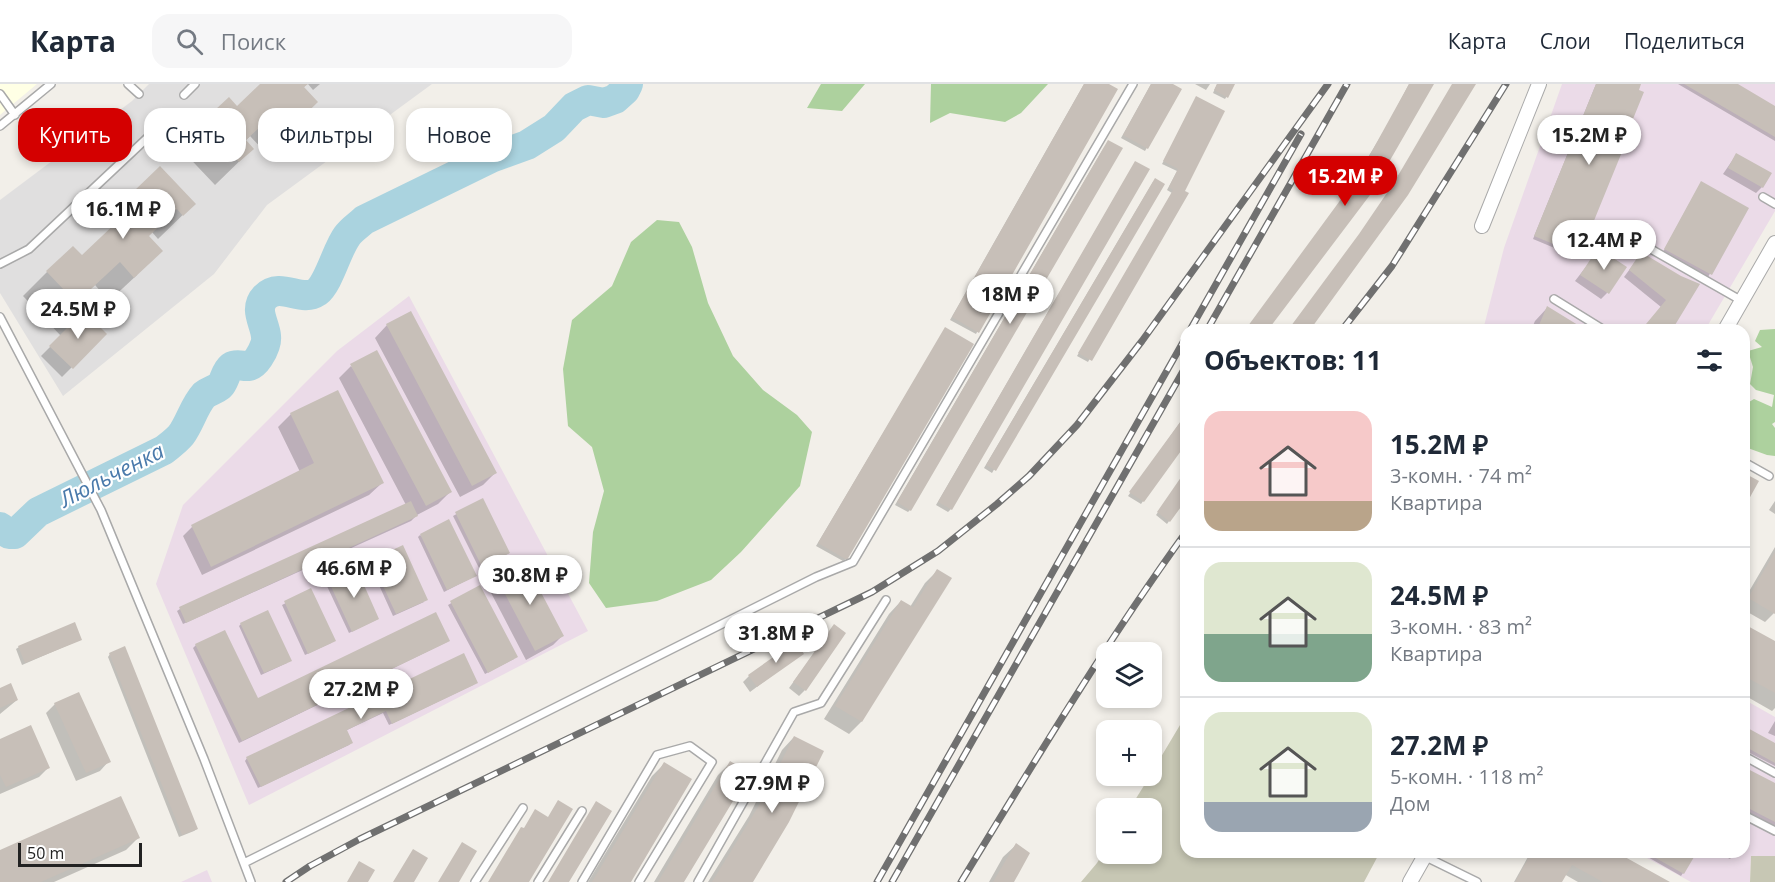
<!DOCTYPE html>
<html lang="ru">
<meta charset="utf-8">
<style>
body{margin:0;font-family:"Open Sans",sans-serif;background:#f6f6f7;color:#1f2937;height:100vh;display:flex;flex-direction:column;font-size:22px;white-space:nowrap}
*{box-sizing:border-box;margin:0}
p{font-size:20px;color:#747a83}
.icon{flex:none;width:33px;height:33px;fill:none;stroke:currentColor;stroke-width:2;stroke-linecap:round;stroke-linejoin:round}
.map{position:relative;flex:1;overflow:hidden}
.sheet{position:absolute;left:1180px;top:240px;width:570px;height:534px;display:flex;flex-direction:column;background:#fff;border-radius:18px;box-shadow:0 3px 9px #0003}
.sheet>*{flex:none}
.banner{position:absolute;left:18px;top:24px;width:570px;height:54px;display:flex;gap:12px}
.fabs{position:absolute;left:1096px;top:558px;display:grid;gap:12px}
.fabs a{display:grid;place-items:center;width:66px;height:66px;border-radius:12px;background:#fff;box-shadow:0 3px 9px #0003;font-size:30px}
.scale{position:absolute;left:18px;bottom:15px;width:124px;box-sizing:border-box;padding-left:6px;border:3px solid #222;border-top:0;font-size:16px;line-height:21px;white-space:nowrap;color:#222;-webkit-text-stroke:4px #fff;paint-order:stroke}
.price{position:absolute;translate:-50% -51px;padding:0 14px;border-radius:21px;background:#fff;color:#222;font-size:20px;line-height:39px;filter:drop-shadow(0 2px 3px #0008)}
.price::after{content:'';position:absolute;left:50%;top:36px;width:18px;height:14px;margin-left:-9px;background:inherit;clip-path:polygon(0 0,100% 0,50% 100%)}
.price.on{background:#d40000;color:#fff}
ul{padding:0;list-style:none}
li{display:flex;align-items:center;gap:18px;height:150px;padding:0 24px}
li+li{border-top:2px solid #e0e1e3}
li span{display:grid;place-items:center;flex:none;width:168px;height:120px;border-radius:18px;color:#555}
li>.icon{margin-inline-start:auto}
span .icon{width:72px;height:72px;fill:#fffc;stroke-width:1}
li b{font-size:26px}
h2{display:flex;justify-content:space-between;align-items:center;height:72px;padding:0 24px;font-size:26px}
.pill{padding:0 21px;border-radius:18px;background:#fff;box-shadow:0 3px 9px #0003;font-size:21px;line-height:54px}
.pill.on{background:#d40000;color:#fff}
header{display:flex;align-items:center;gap:36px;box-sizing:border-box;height:84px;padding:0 30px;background:#fff;border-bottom:2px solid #e0e1e3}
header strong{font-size:28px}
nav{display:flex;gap:33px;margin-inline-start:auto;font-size:21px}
.search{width:420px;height:54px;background:#f6f6f7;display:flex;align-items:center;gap:15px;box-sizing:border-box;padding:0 21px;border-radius:18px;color:#747a83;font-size:22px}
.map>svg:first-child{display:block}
.residential{fill:#e0dfdf}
.industrial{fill:#ebdbe8}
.education{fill:#ffffe5}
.construction{fill:#c7c7b4}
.forest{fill:#add19e}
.shadow{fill:#0003}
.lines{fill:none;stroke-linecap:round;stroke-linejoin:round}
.river{stroke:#aad3df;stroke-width:30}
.building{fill:#c7bfb8}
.service-casing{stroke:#a9a9a9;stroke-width:10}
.minor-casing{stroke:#a9a9a9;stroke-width:16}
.service{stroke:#fff;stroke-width:7}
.minor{stroke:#fff;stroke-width:14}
.rail-casing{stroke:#707070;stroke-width:7}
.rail{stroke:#fff;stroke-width:4.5;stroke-dasharray:14;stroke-linecap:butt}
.labels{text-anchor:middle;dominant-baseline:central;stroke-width:4.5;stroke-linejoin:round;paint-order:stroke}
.water-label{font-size:22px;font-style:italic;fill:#4a7aab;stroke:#fff}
</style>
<header>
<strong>Карта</strong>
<div class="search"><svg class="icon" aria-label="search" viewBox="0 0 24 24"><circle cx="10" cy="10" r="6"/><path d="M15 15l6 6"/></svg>Поиск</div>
<nav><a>Карта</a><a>Слои</a><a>Поделиться</a></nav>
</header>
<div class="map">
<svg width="1775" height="798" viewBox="0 0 1775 798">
<rect width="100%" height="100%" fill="#f2efe9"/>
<path class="residential" d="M149 0H432L267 121 214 190 63 312 0 209V116L132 17Z"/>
<path class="industrial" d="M1562 0H1775V127L1705 246H1483L1504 164Z
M409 212 588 547 249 721 156 500 183 421 337 267Z
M1745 616 1775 633V772H1751L1750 798H1691L1636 768H1744Z
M207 786 212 798H181Z"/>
<path class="education" d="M0 0H37L0 31Z"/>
<path class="construction" d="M1186 631V768H1380L1364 798H1081L1097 779 1107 763V770H1152V724H1130L1150 692H1152V688Z
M1751 772H1775V798H1750Z"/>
<path class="forest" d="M821 0H865L842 27 807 24Z
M931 0H1048L1021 29 1005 38 950 29 930 39Z
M657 136 679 138 692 163 708 219 733 272 763 306 797 331 812 348 800 402 741 468 711 496 657 517 606 524 589 499 593 448 604 407 592 363 568 342 563 285 572 236 612 202 631 158Z
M1775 245V338L1772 340 1775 344V372L1767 371 1745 363 1744 321 1754 315 1772 323 1774 311 1756 306 1750 300 1753 283 1748 267 1762 263 1755 257 1760 246Z"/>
<path class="shadow" d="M263 0H307L303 4 292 42 265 68 250 52 245 57 252 65 215 101 179 63 229 15 237 24Z
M308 0H320L313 6Z
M1084 0H1106L976 250 950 236Z
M1151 0H1170L1180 5 1145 67 1121 54Z
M1195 0H1210L1206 6Z
M1217 0H1234L1225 15 1213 9Z
M1409 0H1431L1266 246H1247L1345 111 1387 42Z
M1596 0H1640L1579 170 1576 173 1533 155Z
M1678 0H1735L1775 23V57Z
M1196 14 1223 28 1088 278 1077 272 1172 109 1167 106 1177 87 1162 80Z
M1106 60 910 426 908 428 895 421Z
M1736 71 1762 103 1756 109 1723 90Z
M1133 82 951 425 948 428 936 421Z
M1153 98 1163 100 992 389 984 384Z
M1699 102 1747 124 1708 193 1663 168Z
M135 108 194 120 158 155 152 148 147 153 137 191 109 217 95 201 89 206 97 213 82 228 105 250 62 293 41 272 61 252 23 212 47 188 82 173 118 139 111 132Z
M1599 166 1607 209 1601 215 1575 197Z
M1641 170 1680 193 1670 246H1642L1661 223 1624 193Z
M1547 224 1583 246H1531L1535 237Z
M387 241 495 389 483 401 460 413 375 254Z
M945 245 846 475 843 477 816 462Z
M351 282 450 408 438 420 417 431 411 437 183 540 177 527 180 525 406 421 339 294Z
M291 330 382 399 369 411 202 491 183 452 192 443 300 388 278 343Z
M1186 330V357L1141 420 1128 412Z
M1186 389V413L1167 440 1156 431Z
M482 416 509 469 479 484 453 432Z
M1775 417V430L1769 426Z
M420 451 475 492 444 508 418 453Z
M1775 463V528L1765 538 1744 526V516Z
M372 477 424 518 393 532 369 479Z
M937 487 950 495 861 638 849 650 824 635 889 530 901 517 910 523 925 499Z
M497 494 562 552 553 561 526 576 488 503Z
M329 497 378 535 349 549 326 500Z
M479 503 514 575 485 590 448 521Z
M311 506 331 559 305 571 282 521Z
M241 540 287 579 261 591 239 542Z
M834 542 805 606 799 612 789 604Z
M1744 542 1775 559V624L1772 627 1744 611Z
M80 556 22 581 16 565 19 563Z
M449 557 239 659 193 564 196 561 257 616Z
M802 569 750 608 743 598 749 592Z
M110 570 197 745 194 747 179 753 108 573Z
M463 571 473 601 389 641 383 629 345 647 351 659 349 661 258 704 245 677 247 674Z
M0 605 17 616 0 630Z
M55 620 109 677 100 687 76 697 46 629Z
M1775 637V652L1768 649Z
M1744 644 1775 660V682L1744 666Z
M794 653 751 798H708L749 732 782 666Z
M0 657 49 683 39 693 0 710Z
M730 679 682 798H654L718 691Z
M664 680 629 798H588L652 692Z
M1744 685 1775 701V742L1744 726Z
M138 754 126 766 54 798H0V768Z
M1016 761 1013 798H989L1003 773Z
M1524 768H1613L1667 798H1578L1564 790 1560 798H1514L1529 771Z
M1639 768H1683V789L1681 792Z
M1716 768H1735L1730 775Z"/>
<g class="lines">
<path class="river" d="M0 443 9 450H15L38 428 164 366C170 361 176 357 181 351 190 339 194 322 204 311 209 307 215 306 220 302 225 297 225 288 231 283 237 279 243 283 249 282 256 281 263 267 265 261 271 245 251 228 265 213 281 197 301 219 317 208 329 199 337 165 347 152 351 146 359 141 364 136L491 74 527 61 554 44 574 23 588 16 604 19 615 15 625 6 628 0"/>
</g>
<path class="building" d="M260 0H308L304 3 318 18 290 45 275 29 246 56 254 65 239 78 202 38 229 13 237 22Z
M1084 0H1109L1118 5 979 249 952 233Z
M1151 0H1173L1182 5 1148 65 1123 51Z
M1217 0H1235L1228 14 1214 6Z
M1409 0H1434L1370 111 1268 246H1245L1347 107 1367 76Z
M1452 0H1476L1408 111 1310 246H1288L1359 150 1393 100Z
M1596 0H1641L1639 6 1644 8 1622 62 1624 63 1580 171 1534 152Z
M1684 0H1738L1775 22V53Z
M1196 12 1225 27 1185 107 1189 109 1092 277 1078 269 1173 106 1169 103 1178 85 1163 77Z
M1108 56 1123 64 911 427 897 418Z
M1736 69 1772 89 1763 104 1728 84Z
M1135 77 1150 85 952 426 938 418Z
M160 82 196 120 183 132 177 125 149 152 163 167 134 194 120 178 91 205 99 213 84 227 46 187 73 162 82 171 141 115 134 107Z
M1155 94 1165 100 996 387 986 381Z
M1701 97 1749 124 1712 191 1664 165Z
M1598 164 1627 183 1609 210 1580 191Z
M1641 168 1681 192 1700 200 1672 246H1641L1666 216 1629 186Z
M1547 222 1586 246H1537Z
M84 227 107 250 73 285 49 262Z
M411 227 497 389 472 402 386 240Z
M945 243 974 260 847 476 818 459Z
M377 266 452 408 426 422 350 280Z
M338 306 384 399 211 483 191 441 314 379 290 329Z
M1186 330V360L1144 418 1129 408Z
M1186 386V416L1170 438 1157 428Z
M1744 389 1759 397 1744 424Z
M483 414 510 469 482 483 455 428Z
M411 417 418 432 186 539 179 523Z
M449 435 477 492 447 506 420 450Z
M403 461 428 516 396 530 371 476Z
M1775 468V530L1748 514Z
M525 478 564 552 535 567 496 493Z
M356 483 379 535 352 548 328 496Z
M937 485 952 494 862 638 835 622 901 516 913 523Z
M480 501 518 573 488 589 450 517Z
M311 504 336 557 308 570 284 517Z
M268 526 292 577 264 589 240 539Z
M436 528 450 557 242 657 195 560 225 546 258 614Z
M75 538 82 556 25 579 18 562Z
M834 540 846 549 806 607 793 598Z
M1744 540 1775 557V609L1744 592Z
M796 557 804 570 757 603 748 591Z
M125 562 198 745 182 751 109 569Z
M464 569 478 599 392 640 386 627 347 646 353 659 261 703 246 673Z
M11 599 18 616 0 624V604Z
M79 608 111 678 86 689 54 619Z
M31 641 50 684 6 703 0 691V655Z
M1744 642 1775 659V679L1744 662Z
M794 652 824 667 789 738 753 798H712L761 718Z
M730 677 750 689 684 798H658Z
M664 678 692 695 631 798H592Z
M1744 683 1775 699V738L1744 722Z
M121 712 140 754 41 798H0V766Z
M558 716 573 725 529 798H488L521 743 524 744 535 725 548 733Z
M596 717 612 727 569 798H548Z
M1744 739 1750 742 1744 752Z
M462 758 477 767 459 798H438Z
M1016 759 1030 769 1014 798H993Z
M413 765 428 774 414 798H393Z
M1532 768H1616L1670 798H1603L1572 781 1562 798H1515Z
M1645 768H1686L1694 773 1684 790Z
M1723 768H1736L1733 773Z
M359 777 375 786 368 798H347Z"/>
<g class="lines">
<defs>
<path id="service" d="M128 0 139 10
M0 10 15 31
M184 11 195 0
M0 42 51 0
M1763 113 1775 120
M1628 152 1742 217
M0 180 29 165 162 40
M1554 215 1604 246
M0 233 101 426 204 675 251 798
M1744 378 1769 392
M1744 672 1775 689
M1744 731 1775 747
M1424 772 1477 798
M244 779 816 493 853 478 1133 0
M475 798 523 724
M538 798 582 727
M582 798 657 671 690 662 712 678 639 798
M698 798 794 628 821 619 886 516"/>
<path id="minor" d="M1482 142 1539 0
M1725 246 1775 159
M1410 798 1427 768"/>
</defs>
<use href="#service" class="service-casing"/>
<use href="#minor" class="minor-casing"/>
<use href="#service" class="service"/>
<use href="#minor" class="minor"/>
<defs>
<path id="rail" d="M1190 246 1301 50
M1207 246 1347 0
M1342 246 1392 182 1506 0
M286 798 310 782 360 755 872 508 938 467 997 420 1029 392 1077 341 1142 257 1328 0
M877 798 1186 253
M892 798 1186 282
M961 798C1033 680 1105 560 1186 448"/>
</defs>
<use href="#rail" class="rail-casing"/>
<use href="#rail" class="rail"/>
</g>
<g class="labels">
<g class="water-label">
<text transform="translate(111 390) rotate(-27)">Люльченка</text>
</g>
</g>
</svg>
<div class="fabs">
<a><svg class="icon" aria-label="layers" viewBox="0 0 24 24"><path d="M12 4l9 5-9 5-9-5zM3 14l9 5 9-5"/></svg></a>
<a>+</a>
<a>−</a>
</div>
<div class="scale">50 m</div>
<b class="price" style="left:1589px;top:82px">15.2M ₽</b>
<b class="price on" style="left:1345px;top:123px">15.2M ₽</b>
<b class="price" style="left:123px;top:156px">16.1M ₽</b>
<b class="price" style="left:1604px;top:187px">12.4M ₽</b>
<b class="price" style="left:1010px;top:241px">18M ₽</b>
<b class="price" style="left:78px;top:256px">24.5M ₽</b>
<b class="price" style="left:354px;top:515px">46.6M ₽</b>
<b class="price" style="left:530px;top:522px">30.8M ₽</b>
<b class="price" style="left:776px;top:580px">31.8M ₽</b>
<b class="price" style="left:361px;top:636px">27.2M ₽</b>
<b class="price" style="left:772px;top:730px">27.9M ₽</b>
<div class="banner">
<a class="pill on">Купить</a>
<a class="pill">Снять</a>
<a class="pill">Фильтры</a>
<a class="pill">Новое</a>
</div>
<section class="sheet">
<h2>Объектов: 11<svg class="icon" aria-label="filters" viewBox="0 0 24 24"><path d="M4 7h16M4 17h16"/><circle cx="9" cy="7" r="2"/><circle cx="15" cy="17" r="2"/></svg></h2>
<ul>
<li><span style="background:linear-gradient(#f6c9c9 75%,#b9a48a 0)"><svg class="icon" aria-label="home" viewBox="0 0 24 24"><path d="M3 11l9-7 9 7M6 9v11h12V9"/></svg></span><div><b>15.2M ₽</b><p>3-комн. · 74 m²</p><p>Квартира</p></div></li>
<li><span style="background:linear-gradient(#dfe7d0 60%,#7fa58c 0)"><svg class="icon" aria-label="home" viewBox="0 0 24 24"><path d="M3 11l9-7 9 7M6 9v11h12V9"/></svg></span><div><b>24.5M ₽</b><p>3-комн. · 83 m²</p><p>Квартира</p></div></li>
<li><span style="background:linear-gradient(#dfe7d0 75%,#9aa5b1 0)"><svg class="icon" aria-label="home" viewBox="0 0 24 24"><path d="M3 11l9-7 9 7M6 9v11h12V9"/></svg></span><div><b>27.2M ₽</b><p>5-комн. · 118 m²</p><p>Дом</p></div></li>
</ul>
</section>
</div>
